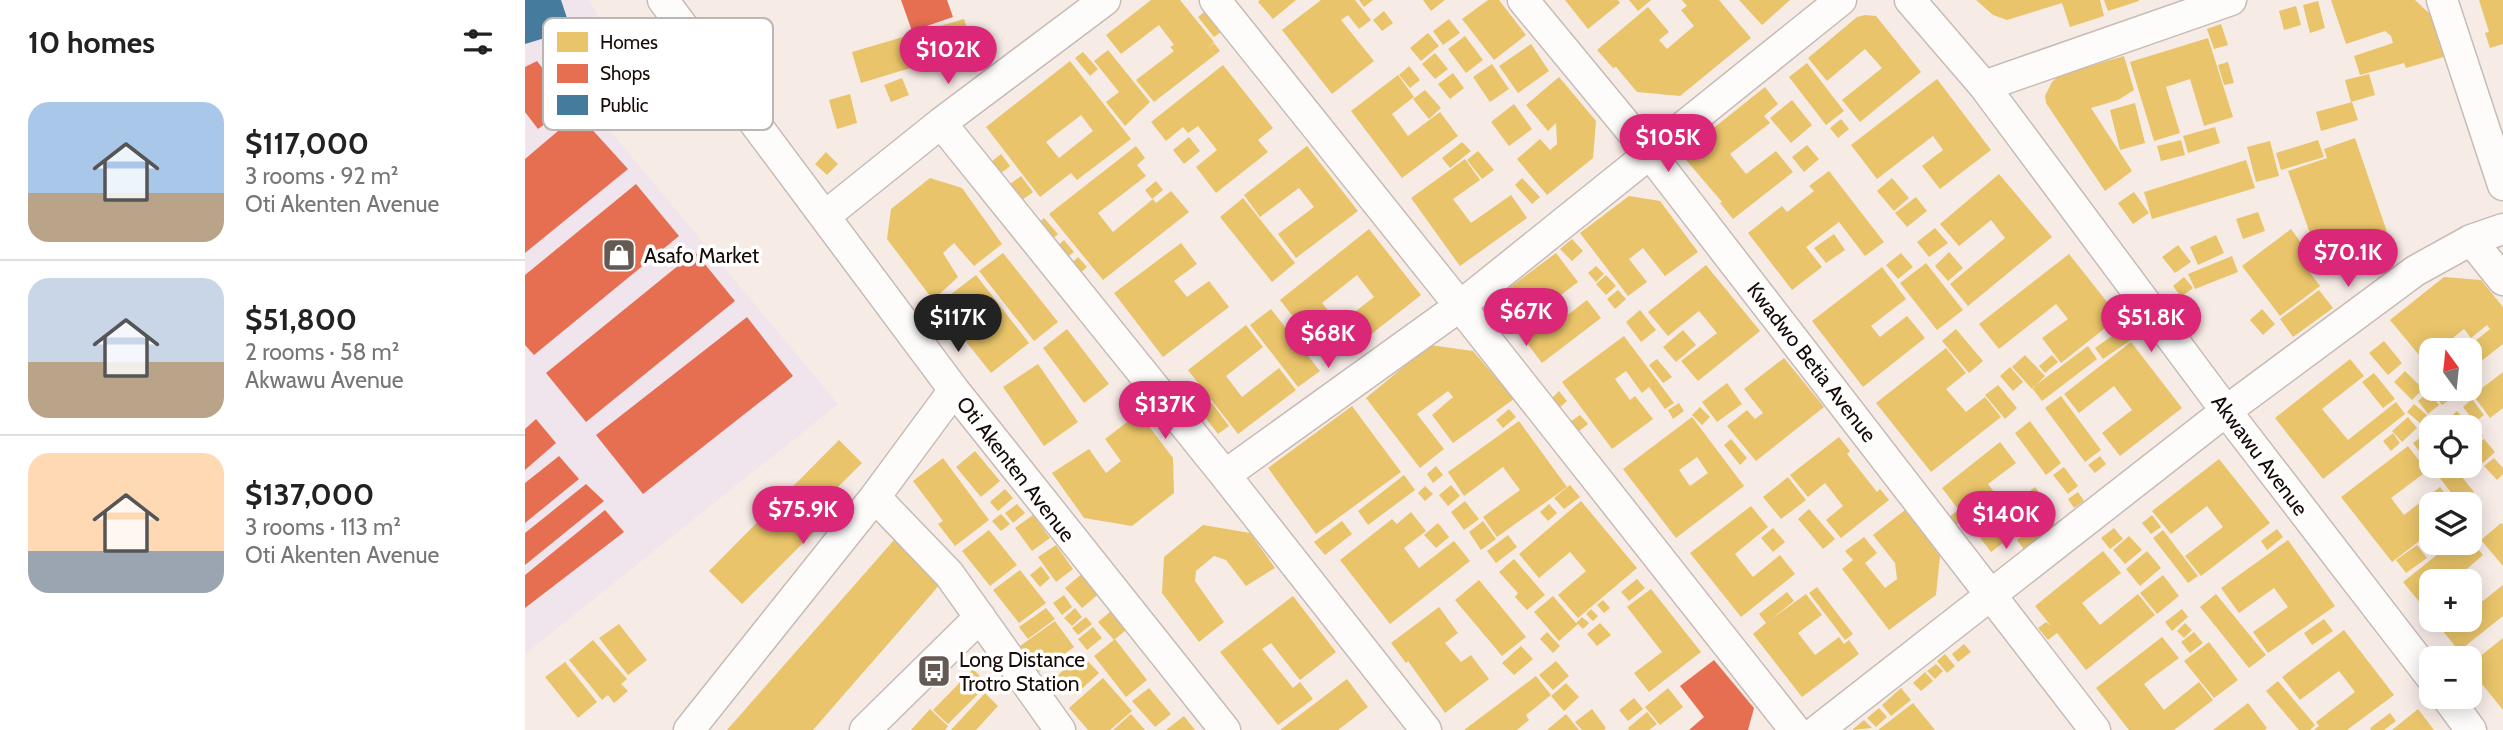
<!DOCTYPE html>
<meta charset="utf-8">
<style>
body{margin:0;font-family:Cabin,sans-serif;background:#f2f2f2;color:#222;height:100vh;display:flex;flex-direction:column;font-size:26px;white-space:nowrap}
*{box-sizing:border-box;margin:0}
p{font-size:23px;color:#767676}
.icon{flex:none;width:38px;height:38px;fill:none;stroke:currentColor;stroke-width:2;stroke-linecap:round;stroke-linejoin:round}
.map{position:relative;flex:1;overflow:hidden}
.drawer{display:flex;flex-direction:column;background:#fff;width:525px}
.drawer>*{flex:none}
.needle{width:46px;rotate:345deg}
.buttons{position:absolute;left:1894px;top:338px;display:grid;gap:14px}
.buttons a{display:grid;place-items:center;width:63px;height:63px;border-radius:14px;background:#fff;box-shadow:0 4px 18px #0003;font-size:35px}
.price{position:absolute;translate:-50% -60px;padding:0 16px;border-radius:24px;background:#db2777;color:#fff;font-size:23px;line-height:46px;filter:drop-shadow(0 2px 4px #0008)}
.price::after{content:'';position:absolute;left:50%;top:42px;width:21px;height:16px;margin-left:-10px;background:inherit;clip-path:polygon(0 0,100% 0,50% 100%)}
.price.on{background:#222;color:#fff}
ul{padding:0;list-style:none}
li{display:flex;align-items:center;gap:21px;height:175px;padding:0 28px}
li+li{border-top:2px solid #e0e0e0}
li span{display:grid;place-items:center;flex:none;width:196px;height:140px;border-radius:21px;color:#555}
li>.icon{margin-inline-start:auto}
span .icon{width:84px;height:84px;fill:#fffc;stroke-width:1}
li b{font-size:30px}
h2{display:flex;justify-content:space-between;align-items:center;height:84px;padding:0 28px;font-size:30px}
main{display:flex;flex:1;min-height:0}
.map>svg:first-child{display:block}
.commercial{fill:#f0e4ed}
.homes{fill:#e9c46a;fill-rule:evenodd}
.shops{fill:#e76f51}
.public{fill:#457b9d}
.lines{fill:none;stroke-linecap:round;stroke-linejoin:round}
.minor-casing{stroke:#c6bbb5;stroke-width:33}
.minor{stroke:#fefcfb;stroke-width:30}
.labels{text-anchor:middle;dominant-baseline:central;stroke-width:7;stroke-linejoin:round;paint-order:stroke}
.poi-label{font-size:21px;fill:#160b06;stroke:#fff;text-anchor:start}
.street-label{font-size:21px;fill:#160b06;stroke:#fff}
.key{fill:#fff;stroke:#b9b6b4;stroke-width:2}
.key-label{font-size:19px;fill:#160b06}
</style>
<main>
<section class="drawer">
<h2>10 homes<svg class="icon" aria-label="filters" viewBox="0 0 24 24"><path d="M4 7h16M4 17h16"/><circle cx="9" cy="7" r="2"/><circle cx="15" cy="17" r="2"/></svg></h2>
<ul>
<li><span style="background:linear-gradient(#a9c7e8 65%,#b9a48a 0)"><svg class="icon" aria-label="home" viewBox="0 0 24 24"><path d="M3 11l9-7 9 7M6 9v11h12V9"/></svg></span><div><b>$117,000</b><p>3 rooms · 92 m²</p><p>Oti Akenten Avenue</p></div></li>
<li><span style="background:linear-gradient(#c9d6e8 60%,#b9a48a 0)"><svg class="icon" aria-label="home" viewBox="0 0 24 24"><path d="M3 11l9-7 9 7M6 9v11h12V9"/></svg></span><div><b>$51,800</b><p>2 rooms · 58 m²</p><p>Akwawu Avenue</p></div></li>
<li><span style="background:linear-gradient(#ffd9b3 70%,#9aa5b1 0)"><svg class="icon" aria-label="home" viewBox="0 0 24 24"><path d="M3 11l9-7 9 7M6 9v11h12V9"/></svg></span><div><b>$137,000</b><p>3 rooms · 113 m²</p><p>Oti Akenten Avenue</p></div></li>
</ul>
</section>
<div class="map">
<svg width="1978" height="730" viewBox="0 0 1978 730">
<rect width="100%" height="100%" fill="#f7ebe6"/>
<path class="commercial" d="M0 0H63L112 77 65 107 313 404 0 654Z"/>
<path class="homes" d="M626 0H655L689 42 682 49 689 43 695 51 629 102 611 80 649 51 645 47 649 45 634 25 596 54 581 35Z
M735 0H771L748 19 733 2Z
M796 0H830L846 20 834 29 823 15 816 20 849 61 807 94 757 30Z
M834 0H848L839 7Z
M898 0H920L906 11Z
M963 0H974L1001 35 969 60 937 19Z
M1040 0H1093L1095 3 1063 29Z
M1104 0H1126L1113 11Z
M1157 0H1194L1226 38 1155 96 1112 92 1091 67 1088 68 1072 50 1123 7 1144 32 1134 40 1142 49 1169 26 1156 10 1162 6Z
M1214 0H1265L1237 25Z
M1451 0H1575L1579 16 1545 27 1537 3 1482 20 1468 15Z
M1579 0H1614V1L1583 11Z
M1806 0H1890L1905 14 1919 57 1881 68 1879 63 1835 75 1829 56 1868 43 1866 36 1860 31 1821 44Z
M1954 0H1978V44L1965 48 1960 33 1964 32Z
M1793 1 1800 28 1785 33 1778 5Z
M1771 6 1776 25 1759 30 1754 11Z
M684 8 700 29 689 37 673 17Z
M859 11 868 23 857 31 848 20Z
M1340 15 1351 16 1396 72 1335 122 1317 100 1357 68 1340 49 1302 81 1283 58 1332 17Z
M439 19 448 49 336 83 327 52Z
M924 19 935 33 918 45 908 31Z
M1696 24 1703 45 1689 49 1682 29Z
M903 33 914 46 896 61 885 48Z
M940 36 958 60 941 73 923 49Z
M1683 38 1708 117 1679 126 1665 79 1641 87 1655 133 1629 141 1605 62Z
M1006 44 1024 71 993 93 974 66Z
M583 50 625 102 600 126 581 102 594 92 569 61Z
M558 52 573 69 565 76 550 58Z
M910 53 923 69 910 79 897 64Z
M1599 56 1609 90 1593 100 1566 108 1607 171 1580 191 1521 103 1520 96 1527 82 1534 75Z
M545 61 606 139 552 180 546 173 515 197 461 127ZM556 115 568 131 534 158 521 142Z
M1703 62 1709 83 1699 85 1693 65Z
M1282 63 1319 111 1301 125 1264 77Z
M967 64 984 89 965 102 948 77Z
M698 65 748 128 733 140 743 152 691 193 671 167 692 150 673 126 663 133 658 127 641 141 626 122Z
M884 66 895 80 885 88 874 75Z
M928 73 939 88 925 99 913 84Z
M1844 74 1850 95 1826 102 1820 80Z
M873 75 889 97 867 114 883 136 915 112 933 136 877 178 826 111Z
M1034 77 1071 121 1068 158 1022 195 992 159 1015 139 1025 150 1032 144 1031 123 1023 131 1001 105Z
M377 78 384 95 366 102 359 85Z
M1412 79 1466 150 1415 189 1397 166 1418 150 1408 136 1352 179 1326 145Z
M1240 87 1253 104 1239 116 1245 123 1205 154 1221 174 1251 151 1268 172 1208 219 1195 203 1197 202 1156 154Z
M900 90 916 108 904 119 888 99Z
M325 94 332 123 312 129 304 100Z
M1267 100 1287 125 1266 143 1245 118Z
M1827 102 1833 120 1796 131 1791 112Z
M1610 103 1620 143 1595 150 1585 110Z
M989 104 1007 129 984 146 966 122Z
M1316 119 1324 129 1313 138 1305 128Z
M1690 127 1695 143 1663 153 1658 136Z
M664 137 675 151 659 164 648 150Z
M1830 138 1863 235 1794 259 1763 171 1802 158 1799 149Z
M1656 140 1660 155 1636 161 1632 146Z
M1793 140 1799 157 1756 170 1751 153Z
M1745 141 1754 176 1731 182 1722 147Z
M937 142 946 151 925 168 917 158Z
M1282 145 1294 159 1279 172 1267 157Z
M611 146 620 158 612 165 621 176 573 213 588 232 628 199 631 203 646 191 664 212 578 280 524 214Z
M782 146 833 211 771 258 753 234 789 207 774 188 735 217 719 195Z
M953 151 969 170 957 179 942 160Z
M301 152 313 164 302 175 290 164Z
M476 154 485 166 475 174 466 162Z
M940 159 955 180 928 199 946 223 986 195 1002 218 935 266 886 198Z
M1721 160 1730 188 1627 219 1619 192Z
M1304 171 1359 242 1340 256 1314 222 1281 247 1297 267 1267 290 1223 233 1257 206 1262 212 1289 191 1284 186Z
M1474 174 1527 237 1443 306 1425 284 1480 238 1466 220 1434 246 1415 224Z
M496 176 508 192 497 200 485 184Z
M405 178 437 188 477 244 449 266 429 243 418 253 433 277 408 300 362 239 366 209Z
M997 178 1015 197 1007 204 990 185Z
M1367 178 1384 198 1369 211 1352 191Z
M631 181 638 190 627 199 620 190Z
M1609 192 1624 213 1608 224 1593 203Z
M1104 196 1135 201 1173 252 1140 276 1118 248 1104 259 1122 282 1103 296 1055 233Z
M1391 197 1402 211 1382 227 1370 213Z
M718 198 770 263 747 282 695 217Z
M1733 212 1740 231 1718 239 1711 219Z
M519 218 533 234 525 241 511 225Z
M1410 228 1423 243 1404 257 1392 242Z
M844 229 896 295 835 343 817 322 849 297 832 275 797 303 821 332 796 352 755 300Z
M1766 229 1782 251 1774 258 1795 286 1755 316 1717 266Z
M1309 234 1320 250 1301 263 1289 248Z
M1691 235 1699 253 1673 265 1665 247Z
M1047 239 1058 251 1047 261 1035 249Z
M539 240 549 252 541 258 532 246Z
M656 243 672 264 649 281 662 297 684 281 704 307 638 357 589 293Z
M1653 245 1666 262 1650 273 1637 257Z
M1424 252 1438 268 1423 281 1410 266Z
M478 253 533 322 509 341 454 271Z
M1031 253 1053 282 1024 304 1036 320 1062 300 1076 318 1017 363 974 306 976 294Z
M1376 253 1388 267 1373 279 1361 265Z
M1544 254 1594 317 1536 363 1517 338 1543 319 1531 304 1474 349 1454 324Z
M1707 256 1713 272 1670 289 1663 274Z
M553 257 562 267 554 274 545 265Z
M1401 263 1438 310 1412 330 1375 283Z
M1181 265 1235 331 1173 381 1156 361 1192 333 1174 311 1143 336 1123 312Z
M1071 266 1079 274 1071 282 1063 273Z
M1357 267 1381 299 1346 326 1355 337 1382 316 1400 338 1338 387 1287 321Z
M451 275 504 343 466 373 412 305Z
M1081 275 1091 286 1081 295 1071 284Z
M1659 277 1668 288 1656 297 1648 286Z
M1919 277 1956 280 1978 307V344L1946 369 1944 350H1939L1965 329 1962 325 1946 338 1939 329 1913 350H1906V356L1899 361 1865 320Z
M1093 290 1101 299 1090 309 1082 299Z
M1794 290 1808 308 1768 337 1755 319Z
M746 309 795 371 773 387 725 325Z
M1737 309 1750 324 1738 335 1725 320Z
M1115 310 1131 330 1116 342 1101 322Z
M721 325 738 347 701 376 717 397 754 368 771 390 713 434 663 370Z
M1598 328 1606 340 1578 359 1570 348Z
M542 329 584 384 559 403 518 348Z
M1431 329 1458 361 1444 373 1417 341Z
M1158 330 1171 345 1151 362 1138 347Z
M1099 336 1149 403 1140 409 1124 387 1117 393 1101 371 1090 379 1105 400 1110 396 1128 419 1087 449 1037 382Z
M1859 341 1877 363 1863 375 1844 353Z
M1606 342 1657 408 1595 456 1577 433 1607 410 1589 386 1554 413 1539 394Z
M905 345 948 351 989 399 928 443 907 415 928 397 923 391 892 414 919 449 895 468 841 398Z
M1563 346 1572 359 1517 401 1507 388Z
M1421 348 1441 373 1421 389 1441 412 1460 397 1476 417 1406 472 1351 403Z
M1500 355 1520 376 1507 389 1487 367Z
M1527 355 1533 362 1520 373 1514 366Z
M1259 358 1299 407 1231 461 1202 426 1222 410 1230 419 1238 413 1219 389Z
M1132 359 1147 377 1138 383 1124 365Z
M1825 359 1839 376 1797 409 1823 440 1871 402 1880 414 1798 479 1750 418Z
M513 364 553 422 519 446 478 387Z
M1485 367 1498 382 1488 391 1475 376Z
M1880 371 1898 389 1887 400 1869 382Z
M1978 372V408L1965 418 1948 395Z
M1849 373 1870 399 1858 408 1837 382Z
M1202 383 1217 404 1192 422 1177 402Z
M1473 385 1492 408 1480 419 1460 395Z
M673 387 684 402 675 409 664 394Z
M1904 388H1931L1934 393 1917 405Z
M1034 391 1042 401 1031 411 1023 402Z
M1904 392 1914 405 1903 414 1893 401Z
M1536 396 1576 450 1560 462 1520 408Z
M1947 399 1959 415 1950 422 1938 407Z
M687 403 704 426 693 434 676 412Z
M1154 403 1159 411 1148 419 1143 410Z
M1889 404 1902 415 1895 423 1882 412Z
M827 406 876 472 791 534 743 468Z
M1175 407 1185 417 1177 425 1167 415Z
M984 409 991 417 978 428 971 420Z
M1932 411 1944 425 1942 427H1928L1922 420Z
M614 413 648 458 649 493 607 526 559 518 527 473 564 449 581 473 596 461 580 439Z
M1055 415 1063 424 1053 432 1045 422Z
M1167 417 1219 486 1151 538 1098 469ZM1172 457 1183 473 1165 486 1154 470Z
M1883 417 1892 428 1877 442 1867 431Z
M994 421 1042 487 972 537 958 517 995 490 978 467 939 496 923 472Z
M1505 421 1536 463 1521 475 1490 433Z
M1949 426 1958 436 1944 447V430Z
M1903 432 1906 436V466H1928L1949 492 1934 503 1888 443Z
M1868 433 1875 443 1866 451 1858 441Z
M1314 437 1325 451 1322 454 1352 492 1355 489 1364 500 1316 538 1301 520 1318 506 1300 483 1283 497 1265 475Z
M1206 439 1222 458 1215 465 1199 445Z
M1959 439 1970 452 1958 463 1946 450Z
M314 440 337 463 282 518 293 528 217 604 184 571Z
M1475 442 1491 463 1463 484 1481 509 1510 487 1525 507 1466 552 1417 488Z
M1883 446 1902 471 1866 498 1879 515 1915 487 1928 504H1906V532L1867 562 1816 497Z
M450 451 475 481 456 497 431 467Z
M1944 452 1956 465 1946 474 1938 466H1944Z
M1575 456 1581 464 1570 473 1563 465Z
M418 458 464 520 430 546 413 524 418 521 388 481Z
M1969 458 1978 468V474L1972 480 1959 466Z
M1694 459 1745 523 1676 576 1660 556 1698 527 1682 506 1646 534 1627 511Z
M911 466 918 475 908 483 902 474Z
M1539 467 1553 486 1543 494 1528 475Z
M879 475 890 490 843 525 833 511Z
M1263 477 1281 500 1256 519 1238 497Z
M926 485 935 496 923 506 914 495Z
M1045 485 1055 497 1039 509 1029 498Z
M900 486 908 494 900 501 893 493Z
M480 489 488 498 473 511 465 502Z
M1553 492 1559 501 1549 508 1543 499Z
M940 501 954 519 939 530 926 512Z
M1056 501 1112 568 1053 618 1033 595 1061 571 1045 552 1014 578 994 554Z
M492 504 500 513 488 523 480 513Z
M1024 504 1032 513 1023 521 1015 512Z
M1226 506 1243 527 1210 554 1228 577 1255 555 1270 574 1216 617 1165 553Z
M1284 509 1310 539 1298 549 1273 519Z
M1380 510 1415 556 1411 595 1364 630 1317 569 1328 560 1320 551 1339 537 1352 553 1340 563 1360 588 1372 579 1370 563 1348 535Z
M1432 511 1439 519 1431 525 1424 517Z
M886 512 901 531 879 548 894 568 929 541 945 561 865 624 815 560 867 519 872 524Z
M476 514 485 524 476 531 467 521Z
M508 515 525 538 507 551 490 528Z
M1627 515 1636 527 1626 534 1617 523Z
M1524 517 1531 526 1519 535 1512 527Z
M817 521 827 534 800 555 789 542Z
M958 521 971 539 956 550 944 532Z
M913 523 924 537 911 548 899 535Z
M1976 523 1978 525V566L1956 540Z
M678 525 725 533 750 568 721 586 701 560 689 556 671 571 670 581 699 622 674 642 637 593 639 557Z
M1508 527 1517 538 1500 551 1492 540Z
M1248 528 1260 542 1248 552 1236 538Z
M1589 528 1598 539 1585 549 1576 538Z
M1752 529 1758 537 1742 550 1736 541Z
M464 530 492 565 465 586 437 551Z
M1638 530 1673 576 1663 583 1628 538Z
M983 535 992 547 971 563 962 551Z
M1604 536 1617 550 1600 564 1588 550Z
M1944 538 1958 555 1928 581H1906V616L1878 582 1928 542H1944Z
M369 540 417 582 288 730H202Z
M1763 540 1810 606 1743 653 1728 632 1763 607 1749 588 1714 613 1696 588Z
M531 545 548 569 531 582 513 557Z
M1892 545 1902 558 1881 573 1871 560Z
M1578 551 1596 573 1557 603 1575 625 1613 594 1630 615 1561 670 1532 633 1523 640 1513 628 1521 622 1526 626 1510 606Z
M1622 551 1636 568 1615 586 1601 569Z
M989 559 1020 595 1002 610 990 597 993 593 974 572Z
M516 566 525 578 515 587 505 575Z
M495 570 521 603 494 623 468 590Z
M559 572 576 592 557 608 540 588Z
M1638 575 1654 596 1632 614 1615 593Z
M1112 579 1120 588 1104 601 1096 592Z
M954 580 1001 637 977 656 930 600Z
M1978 585V616L1934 651 1909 620H1944V602L1949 608Z
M1292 587 1328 634 1320 640 1284 593Z
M1126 589 1176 652 1124 692 1109 673 1137 652 1102 607Z
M1262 592 1269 601 1245 620 1281 594 1297 615 1273 633 1290 655 1314 637 1319 644 1324 640 1334 654 1277 697 1228 634 1241 623 1234 614Z
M1691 594 1741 655 1724 668 1675 607Z
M539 595 547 607 537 615 528 603Z
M768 596 811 652 775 680 746 643 737 649 768 688 775 682 788 699 753 725 695 652Z
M1028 596 1051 623 1057 617 1064 623 1058 629 1053 624 1034 641 1009 612Z
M1078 600 1085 608 1079 613 1072 605Z
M914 607 933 633 920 643 936 662 946 655 964 679 920 713 883 661 881 663 866 643Z
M521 608 530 619 503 639 494 627Z
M550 608 557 617 547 626 539 618Z
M1066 609 1073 616 1068 621 1061 614Z
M1657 609 1663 617 1647 631 1640 622Z
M585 612 601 630 589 640 573 622Z
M561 617 567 624 553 635 547 628Z
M1799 619 1808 631 1787 645 1779 633Z
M530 621 549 647 514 672 495 646Z
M1075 623 1086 635 1072 646 1062 634Z
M1660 623 1667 630 1659 638 1652 631Z
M94 624 122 660 103 675 74 638Z
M568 627 577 638 562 650 553 639Z
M1819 630 1869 695 1822 730H1789L1794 726 1791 722 1830 692 1814 671 1775 700 1757 677Z
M1022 632 1035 646 1028 653 1015 639Z
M1669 632 1678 643 1665 653 1656 642Z
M1637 637 1654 658 1619 684 1639 710 1674 682 1688 700 1649 730H1604L1571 688Z
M1978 638V710L1944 668V665Z
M590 639 622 680 601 697 569 656Z
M68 640 102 679 96 684 103 691 89 703 83 695 77 700 44 660Z
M1684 642 1713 680 1689 698 1659 661Z
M1439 644 1446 652 1433 662 1427 654Z
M996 646 1008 659 989 675 977 663Z
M556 654 574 673 550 695 532 676Z
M1420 654 1430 666 1422 673 1412 661Z
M1031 661 1044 676 1028 690 1014 675Z
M40 662 72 702 53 718 20 677Z
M1411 664 1418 671 1410 679 1402 671Z
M448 669 463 684 423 724 408 710Z
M1400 672 1408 681 1396 691 1388 683Z
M1011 676 1026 695 1001 715 1004 720 992 730H939Z
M578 678 607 711 585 730H563L544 708Z
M822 679 843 707 813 730H755Z
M1753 681 1790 725 1785 730H1774L1741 691Z
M1041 683 1054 697 1039 711 1026 696Z
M624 688 646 714 630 727 607 701Z
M1143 688 1158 707 1135 725 1120 707Z
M1376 688 1386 700 1366 716 1357 705Z
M460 693 473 706 451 730H426Z
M1109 698 1118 709 1103 721 1094 710Z
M1388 703 1410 730H1353Z
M1723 703 1742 728 1740 730H1688Z
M1354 708 1362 717 1351 727 1342 718Z
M405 709 423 726 420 730H386Z
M1067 709 1081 728 1079 730H1057L1050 722Z
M1893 709 1909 730H1867Z
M1122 712 1132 724 1124 730H1104L1103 728Z
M1865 713 1871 721 1859 730H1846L1845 728Z
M606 714 620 730H588Z
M1041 714 1054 730H1022Z
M659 716 670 730H641Z
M1339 720 1347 728 1327 730Z"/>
<path class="shops" d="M376 0H422L428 17 387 31Z
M12 61 45 105 13 129 0 112V67Z
M53 114 103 169 0 253V159Z
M111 184 154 236 9 355 0 345V275Z
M170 252 210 301 61 422 21 373Z
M222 317 268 376 118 494 71 435Z
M11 419 31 443 0 470V429Z
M34 456 54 479 0 523V483Z
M61 484 79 501 0 565V533Z
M80 510 99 532 0 608V575Z
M1189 660 1229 708 1223 730H1164L1179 717 1155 686Z"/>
<path class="public" d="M0 0H36L46 30 0 44Z"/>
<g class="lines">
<defs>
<path id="minor" d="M138 0 429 390 700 730
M690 0 935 306 1270 730
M998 0 1126 155 1570 730
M1385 0 1459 86 1701 411 1906 677
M1917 0 1978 185
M1459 86 1706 0
M416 123 700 475 901 730
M300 216 416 123 580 0
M1946 240 1978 280
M700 475 935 306 1316 0
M350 497 424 574 535 730
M1921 696 1946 730
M164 730 350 497 429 390
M340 730 455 617
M1293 730 1701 411 1890 271 1946 240 1978 229"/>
</defs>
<use href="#minor" class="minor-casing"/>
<use href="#minor" class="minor"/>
</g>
<defs>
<symbol id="shop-square" viewBox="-11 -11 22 22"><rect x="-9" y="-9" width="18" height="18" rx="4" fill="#655954" stroke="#fff"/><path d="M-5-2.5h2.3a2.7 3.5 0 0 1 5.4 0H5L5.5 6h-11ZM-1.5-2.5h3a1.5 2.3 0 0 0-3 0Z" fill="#fff"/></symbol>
<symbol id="bus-square" viewBox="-11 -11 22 22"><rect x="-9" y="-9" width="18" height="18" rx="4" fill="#655954" stroke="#fff"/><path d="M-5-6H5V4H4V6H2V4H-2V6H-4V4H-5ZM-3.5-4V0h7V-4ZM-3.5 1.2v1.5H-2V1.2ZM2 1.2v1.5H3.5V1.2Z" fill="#fff"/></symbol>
</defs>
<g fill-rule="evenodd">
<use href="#shop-square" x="75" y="236" width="38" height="38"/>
<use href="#bus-square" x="390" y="652" width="38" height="38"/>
</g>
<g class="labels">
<g class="poi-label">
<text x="119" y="255">Asafo Market</text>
<text x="434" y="659">Long Distance<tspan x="434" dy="24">Trotro Station</tspan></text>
</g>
<g class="street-label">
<text transform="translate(1287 362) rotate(52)">Kwadwo Betia Avenue</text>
<text transform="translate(1735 455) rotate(53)">Akwawu Avenue</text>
<text transform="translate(491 469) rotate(52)">Oti Akenten Avenue</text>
</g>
</g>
<rect x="18" y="18" width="230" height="112" rx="10" class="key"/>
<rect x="32" y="32" width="31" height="20" fill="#e9c46a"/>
<rect x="32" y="64" width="31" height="19" fill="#e76f51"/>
<rect x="32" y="95" width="31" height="20" fill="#457b9d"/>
<g class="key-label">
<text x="75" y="49">Homes</text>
<text x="75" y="80">Shops</text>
<text x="75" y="112">Public</text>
</g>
</svg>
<div class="buttons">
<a><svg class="needle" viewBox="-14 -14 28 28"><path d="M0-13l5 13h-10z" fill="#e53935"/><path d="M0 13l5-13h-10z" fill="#767676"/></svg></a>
<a><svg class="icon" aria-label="locate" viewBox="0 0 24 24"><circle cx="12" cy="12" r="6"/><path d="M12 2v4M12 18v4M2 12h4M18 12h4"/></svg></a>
<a><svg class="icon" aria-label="layers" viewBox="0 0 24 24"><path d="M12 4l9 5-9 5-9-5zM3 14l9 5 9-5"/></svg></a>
<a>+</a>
<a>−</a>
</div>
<b class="price" style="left:423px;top:86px">$102K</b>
<b class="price" style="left:1143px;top:174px">$105K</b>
<b class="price" style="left:1823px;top:289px">$70.1K</b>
<b class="price" style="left:1001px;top:348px">$67K</b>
<b class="price on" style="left:433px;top:354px">$117K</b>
<b class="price" style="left:1626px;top:354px">$51.8K</b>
<b class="price" style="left:803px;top:370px">$68K</b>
<b class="price" style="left:640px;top:441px">$137K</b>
<b class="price" style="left:278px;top:546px">$75.9K</b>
<b class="price" style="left:1481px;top:551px">$140K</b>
</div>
</main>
